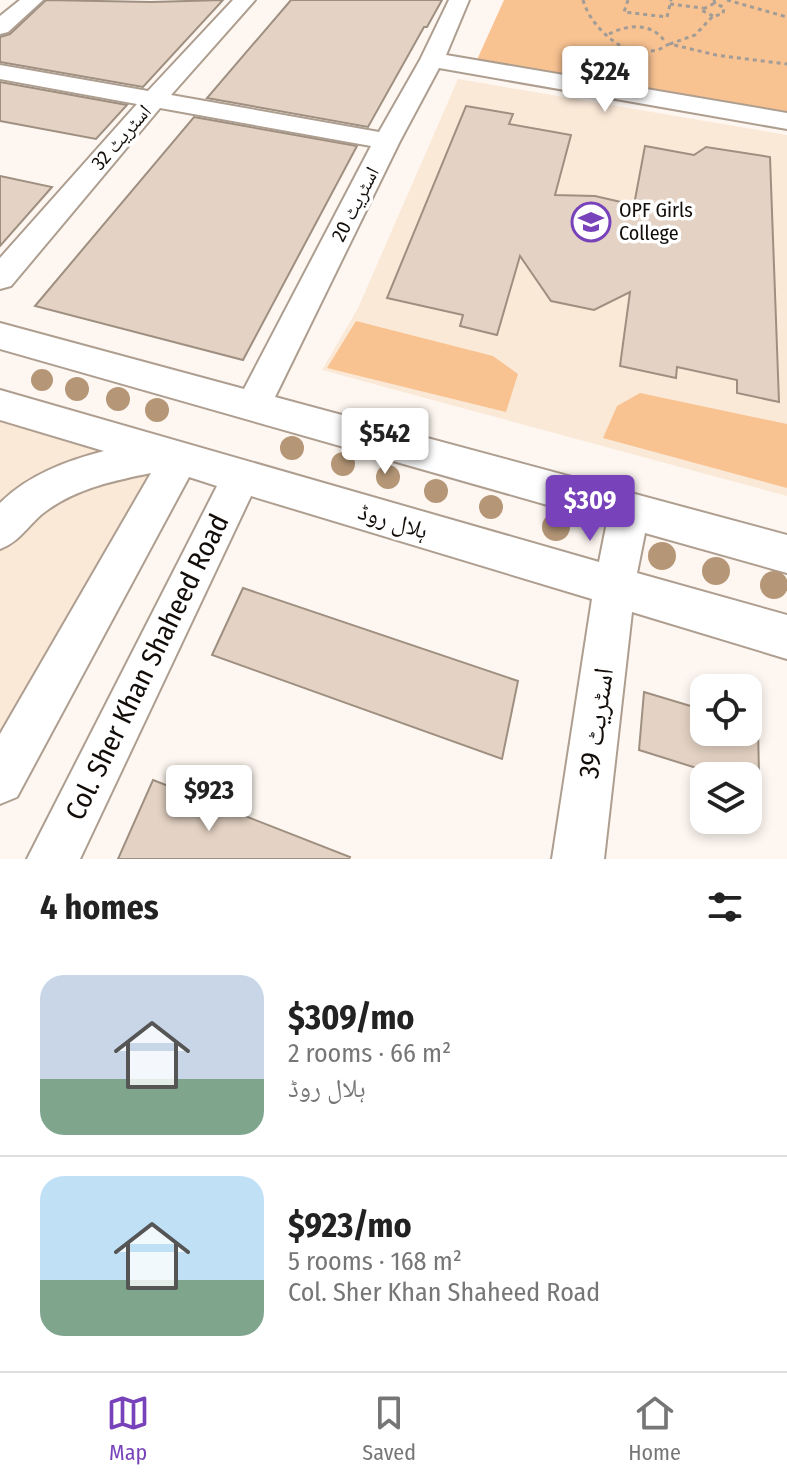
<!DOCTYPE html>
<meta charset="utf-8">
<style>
body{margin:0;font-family:"Fira Sans Condensed","Noto Naskh Arabic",sans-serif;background:#f6f6f6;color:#222;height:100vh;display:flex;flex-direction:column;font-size:30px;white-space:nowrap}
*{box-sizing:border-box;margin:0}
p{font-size:26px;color:#767676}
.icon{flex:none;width:44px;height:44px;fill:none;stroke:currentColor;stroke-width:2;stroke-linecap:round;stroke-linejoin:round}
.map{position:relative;height:859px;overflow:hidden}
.drawer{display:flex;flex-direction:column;background:#fff;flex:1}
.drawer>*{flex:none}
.buttons{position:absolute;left:690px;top:674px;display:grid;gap:16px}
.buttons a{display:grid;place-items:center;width:72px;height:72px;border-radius:16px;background:#fff;box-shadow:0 4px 12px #0003;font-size:40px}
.price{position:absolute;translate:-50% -68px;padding:0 18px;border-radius:8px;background:#fff;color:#222;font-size:26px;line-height:52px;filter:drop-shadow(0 2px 4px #0008)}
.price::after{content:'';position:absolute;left:50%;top:48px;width:24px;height:18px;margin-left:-12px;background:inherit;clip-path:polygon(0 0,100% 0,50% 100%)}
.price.on{background:#7843ba;color:#fff}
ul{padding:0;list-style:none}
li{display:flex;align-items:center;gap:24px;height:200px;padding:0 40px}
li+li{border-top:2px solid #e0e0e0}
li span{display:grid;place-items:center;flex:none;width:224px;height:160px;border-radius:24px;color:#555}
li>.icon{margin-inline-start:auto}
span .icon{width:96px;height:96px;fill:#fffc;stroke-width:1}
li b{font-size:34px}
h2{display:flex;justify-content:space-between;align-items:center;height:96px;padding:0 40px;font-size:34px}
.menu{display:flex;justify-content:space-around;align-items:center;height:112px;border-top:2px solid #e0e0e0;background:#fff;font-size:22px;color:#767676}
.menu a{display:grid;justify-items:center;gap:4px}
.menu .on{color:#7843ba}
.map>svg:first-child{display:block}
.built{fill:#fbe9d8}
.green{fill:#f8c291}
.building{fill:#e4d3c4;stroke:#9e8f81;stroke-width:2}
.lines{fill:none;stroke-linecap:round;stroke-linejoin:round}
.minor-casing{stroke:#ae9e90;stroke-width:4}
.path{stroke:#a29c97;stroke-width:3;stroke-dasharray:4 4;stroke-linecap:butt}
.minor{fill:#fff;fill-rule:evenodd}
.tree{fill:#b59777}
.labels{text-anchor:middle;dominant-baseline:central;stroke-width:7;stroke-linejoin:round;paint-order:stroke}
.far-street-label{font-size:20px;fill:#130d09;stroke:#fff}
.far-poi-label{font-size:20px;fill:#130d09;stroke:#fff;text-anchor:start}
.street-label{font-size:24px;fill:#130d09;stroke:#fff}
.near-street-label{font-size:28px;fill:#130d09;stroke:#fff}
</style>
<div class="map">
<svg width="787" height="859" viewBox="0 0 787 859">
<rect width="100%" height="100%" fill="#fef7f1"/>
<path class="built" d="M458 79 787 135V496L322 370 358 308Z
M0 408 160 458 0 734Z"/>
<path class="green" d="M504 0H787V114L476 62Z
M356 321 493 356 518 374 506 412 327 368Z
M640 393 787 424V488L603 438 617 406Z"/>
<path class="building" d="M46 0 151 2 223 0 143 87 0 62V37L10 34Z
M291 0H442L427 27H424L368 127 207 98Z
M0 82 127 105 96 139 0 121Z
M466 106 513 114 509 124 571 135 555 195 595 196 634 205 645 146 694 155 706 147 770 157 779 402 737 393V380L677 367 676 378 620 366 630 292 594 310 551 301 520 256 497 335 460 326 463 315 387 298Z
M194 117 357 146 243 360 35 306Z
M0 176 52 187 0 246Z
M243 588 518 681 502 759 212 655Z
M644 692 704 710V732H748V723L758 726 759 776H722L639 750Z
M153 780 350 857 349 859H118Z"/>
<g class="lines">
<defs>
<path id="minor" d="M20 0H43L8 32 0 34V16Z
M233 0H255L171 95 379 132 420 60 449 0H469L446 55 787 113V129L439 68 400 141 275 397 787 535V573L645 533 637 573 787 615V659L632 612 604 859H552L592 599 251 496 80 859H27L217 486 189 477 17 797 0 804V734L151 473C112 481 74 489 42 514 27 527 19 542 0 549V503C28 475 66 461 104 451L0 420V390L599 562 607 522 0 349V323L244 389 371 146 160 108 11 286 0 289V258L137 104 0 79V65L148 91Z"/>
</defs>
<use href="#minor" class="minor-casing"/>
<path class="path" d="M583 0C590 24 612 44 635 53L631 63
M628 0 624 12 667 17 671 0
M714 0 715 4 724 7 723 14 713 16 695 35 670 44 716 55 787 64
M727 0 787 17
M670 4 703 8
M713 16 701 10 715 3
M609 34C629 24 652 22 666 43
M635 53 658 50 669 44"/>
<use href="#minor" class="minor"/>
</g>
<g class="tree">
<circle cx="42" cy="380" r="11"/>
<circle cx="77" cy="389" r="12"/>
<circle cx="118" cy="399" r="12"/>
<circle cx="157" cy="410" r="12"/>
<circle cx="292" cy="448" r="12"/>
<circle cx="343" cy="464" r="12"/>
<circle cx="388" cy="477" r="12"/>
<circle cx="436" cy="491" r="12"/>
<circle cx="491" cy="507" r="12"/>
<circle cx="556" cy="527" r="14"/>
<circle cx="662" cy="556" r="14"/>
<circle cx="716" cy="571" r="14"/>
<circle cx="774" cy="585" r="14"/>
</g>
<defs>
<symbol id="university-ring" viewBox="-11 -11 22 22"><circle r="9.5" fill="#fff" stroke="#7843ba" stroke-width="1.5"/><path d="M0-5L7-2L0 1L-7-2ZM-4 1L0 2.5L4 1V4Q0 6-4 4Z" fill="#7843ba"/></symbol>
</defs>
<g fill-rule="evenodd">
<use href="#university-ring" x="569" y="200" width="44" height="44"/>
</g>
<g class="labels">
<g class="far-street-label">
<text transform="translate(121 137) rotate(-49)">اسٹریٹ 32</text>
<text transform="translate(355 204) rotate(-63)">اسٹریٹ 20</text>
</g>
<g class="far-poi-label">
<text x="619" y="210">OPF Girls<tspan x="619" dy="23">College</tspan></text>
</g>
<g class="street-label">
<text transform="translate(393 521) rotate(17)">ہلال روڈ</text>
</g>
<g class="near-street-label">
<text transform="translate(147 667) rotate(-64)">Col. Sher Khan Shaheed Road</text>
<text transform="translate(596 723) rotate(-82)">اسٹریٹ 39</text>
</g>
</g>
</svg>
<div class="buttons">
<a><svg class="icon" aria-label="locate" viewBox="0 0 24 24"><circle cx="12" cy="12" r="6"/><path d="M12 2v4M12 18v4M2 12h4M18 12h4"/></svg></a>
<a><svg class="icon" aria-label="layers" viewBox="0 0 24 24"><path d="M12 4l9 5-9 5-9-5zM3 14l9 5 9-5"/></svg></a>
</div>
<b class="price" style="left:605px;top:114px">$224</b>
<b class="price" style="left:385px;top:476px">$542</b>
<b class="price on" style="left:590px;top:543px">$309</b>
<b class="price" style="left:209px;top:833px">$923</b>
</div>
<section class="drawer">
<h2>4 homes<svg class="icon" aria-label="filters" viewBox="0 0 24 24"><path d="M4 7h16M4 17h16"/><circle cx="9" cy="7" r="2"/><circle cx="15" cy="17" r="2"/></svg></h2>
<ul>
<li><span style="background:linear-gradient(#c9d6e8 65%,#7fa58c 0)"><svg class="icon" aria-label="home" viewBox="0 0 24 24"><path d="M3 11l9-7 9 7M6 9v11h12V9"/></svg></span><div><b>$309/mo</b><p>2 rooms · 66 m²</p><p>ہلال روڈ</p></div></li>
<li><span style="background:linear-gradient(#bfe0f5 65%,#7fa58c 0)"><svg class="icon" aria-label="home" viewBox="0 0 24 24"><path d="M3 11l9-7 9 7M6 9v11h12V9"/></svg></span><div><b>$923/mo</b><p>5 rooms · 168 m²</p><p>Col. Sher Khan Shaheed Road</p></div></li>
</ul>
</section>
<nav class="menu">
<a class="on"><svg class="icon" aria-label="map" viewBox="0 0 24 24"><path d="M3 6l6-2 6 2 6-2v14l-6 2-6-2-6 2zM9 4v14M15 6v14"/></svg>Map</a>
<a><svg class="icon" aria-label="saved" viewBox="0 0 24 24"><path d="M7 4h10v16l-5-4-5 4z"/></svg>Saved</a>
<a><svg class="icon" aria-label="home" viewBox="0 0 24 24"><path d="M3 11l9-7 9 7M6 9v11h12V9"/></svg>Home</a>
</nav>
